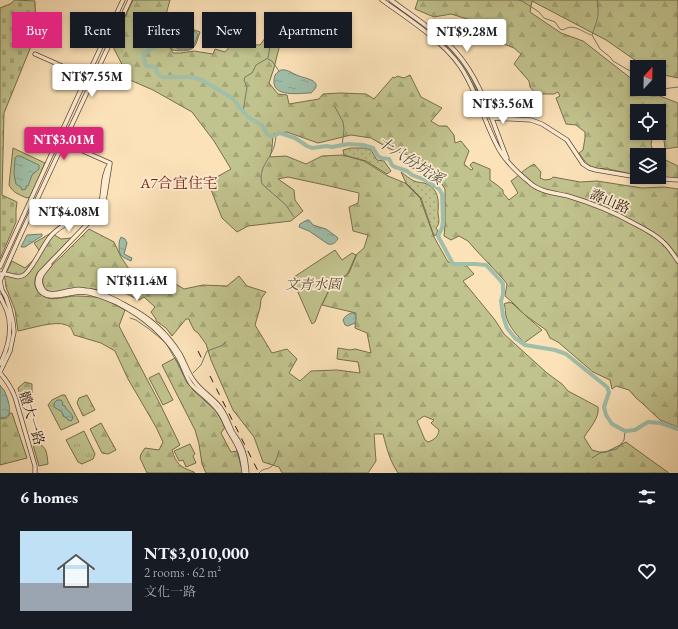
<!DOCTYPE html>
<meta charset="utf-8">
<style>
body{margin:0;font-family:"EB Garamond","Noto Serif TC",serif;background:#20242c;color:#f1f3f6;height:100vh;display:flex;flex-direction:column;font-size:15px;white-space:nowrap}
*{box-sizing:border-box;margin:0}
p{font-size:13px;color:#9ea1a6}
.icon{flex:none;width:22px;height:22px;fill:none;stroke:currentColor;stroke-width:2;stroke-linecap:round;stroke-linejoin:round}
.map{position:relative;height:473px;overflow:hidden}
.panel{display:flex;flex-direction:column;background:#171b24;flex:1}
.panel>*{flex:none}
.top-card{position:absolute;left:12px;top:12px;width:400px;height:36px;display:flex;gap:8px}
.needle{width:26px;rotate:22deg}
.tools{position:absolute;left:630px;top:60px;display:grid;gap:8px}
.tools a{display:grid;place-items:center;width:36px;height:36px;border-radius:0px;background:#171b24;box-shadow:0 2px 6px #0003;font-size:20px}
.price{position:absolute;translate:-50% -34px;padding:0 9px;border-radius:4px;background:#fff;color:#222;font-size:13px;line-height:26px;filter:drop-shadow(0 1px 2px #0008)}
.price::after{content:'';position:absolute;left:50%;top:24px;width:12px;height:9px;margin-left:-6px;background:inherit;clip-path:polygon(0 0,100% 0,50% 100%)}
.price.current{background:#db2777;color:#fff}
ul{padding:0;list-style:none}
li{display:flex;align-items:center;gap:12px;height:100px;padding:0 20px}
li+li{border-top:1px solid #363941}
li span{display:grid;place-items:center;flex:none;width:112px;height:80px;border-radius:0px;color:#555}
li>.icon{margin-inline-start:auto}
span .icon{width:48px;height:48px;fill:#fffc;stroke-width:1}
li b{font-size:17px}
h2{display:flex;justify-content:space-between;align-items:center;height:48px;padding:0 20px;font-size:17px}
.chip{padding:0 14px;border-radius:0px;background:#171b24;box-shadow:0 2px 6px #0003;font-size:14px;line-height:36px}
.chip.current{background:#db2777;color:#fff}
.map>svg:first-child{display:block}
.grass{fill:url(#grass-tufts);stroke:#786e4e}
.forest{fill:url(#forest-firs);stroke:#786e4e;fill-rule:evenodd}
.cemetery{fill:url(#cemetery-stones);stroke:#786e4e}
.park{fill:#c1c38e;stroke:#786e4e}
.garden{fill:url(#garden-dots);stroke:#786e4e}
.water{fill:url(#water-ripples);stroke:#727c6b}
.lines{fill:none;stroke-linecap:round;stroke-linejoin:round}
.stream{stroke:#727c6b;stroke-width:1}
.river{stroke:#a0bfaa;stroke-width:4}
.minor-casing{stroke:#624a38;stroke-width:5}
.minor{stroke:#fdecd2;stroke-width:3.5}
.rail{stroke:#2e180d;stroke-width:1;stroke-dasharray:7 7;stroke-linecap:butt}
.labels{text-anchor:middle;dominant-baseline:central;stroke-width:3.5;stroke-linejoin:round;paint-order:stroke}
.street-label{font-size:14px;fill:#2e180d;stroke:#fdecd2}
.park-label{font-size:14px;font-style:italic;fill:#5a4b34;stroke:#fdecd2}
.water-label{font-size:15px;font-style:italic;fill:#565244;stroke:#fdecd2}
.neighbourhood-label{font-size:15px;fill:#7a1f14;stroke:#fdecd2}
</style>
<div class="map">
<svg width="678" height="473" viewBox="0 0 678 473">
<defs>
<pattern id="grass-tufts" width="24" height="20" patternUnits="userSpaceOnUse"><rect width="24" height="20" fill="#c1c38e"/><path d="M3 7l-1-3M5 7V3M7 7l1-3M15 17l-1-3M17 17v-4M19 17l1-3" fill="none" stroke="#a6a779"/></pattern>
<pattern id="forest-firs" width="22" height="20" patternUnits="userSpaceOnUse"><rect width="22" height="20" fill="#c1c38e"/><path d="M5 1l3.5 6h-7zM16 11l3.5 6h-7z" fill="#a6a779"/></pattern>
<pattern id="cemetery-stones" width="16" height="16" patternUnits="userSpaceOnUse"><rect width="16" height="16" fill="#c1c38e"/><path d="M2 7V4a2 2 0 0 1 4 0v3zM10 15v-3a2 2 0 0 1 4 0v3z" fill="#a6a779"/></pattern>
<pattern id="garden-dots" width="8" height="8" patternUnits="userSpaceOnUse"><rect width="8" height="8" fill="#c1c38e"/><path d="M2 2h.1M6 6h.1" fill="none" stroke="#a6a779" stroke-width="1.8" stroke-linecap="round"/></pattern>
<pattern id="water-ripples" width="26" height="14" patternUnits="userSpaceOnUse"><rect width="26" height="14" fill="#a0bfaa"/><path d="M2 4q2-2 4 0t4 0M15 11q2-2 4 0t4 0" fill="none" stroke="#8aa391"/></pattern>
</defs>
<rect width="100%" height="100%" fill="#fce2b9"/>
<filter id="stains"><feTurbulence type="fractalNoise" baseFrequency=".005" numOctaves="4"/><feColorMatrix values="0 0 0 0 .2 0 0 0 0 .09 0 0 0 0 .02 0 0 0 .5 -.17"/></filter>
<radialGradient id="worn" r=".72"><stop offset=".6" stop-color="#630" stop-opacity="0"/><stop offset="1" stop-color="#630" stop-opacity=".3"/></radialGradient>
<path class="grass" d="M426 30C460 50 471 75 486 110L485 111 474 86 464 70Z
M62 395H65L79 422 61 430 48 405 52 400Z
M84 431 95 454 93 459 82 464 78 462 66 440Z"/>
<path class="forest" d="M133 0H170L165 18 162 24 171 50 173 53H181L194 51 213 54 215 49 225 52 231 45H235L237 42 240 44 260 45 277 22H280L283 25 277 38 279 48 274 68 269 83 278 94 287 95 289 104 319 99 323 94 340 93 366 94 374 99 393 77 395 78 397 76 404 78 410 75 421 97 442 108 431 121 439 126H447L454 135 455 143 461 141 469 151 464 164 471 170 473 169 470 165 473 162 490 169V180L497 185 503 190V193L509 200 518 193 511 181C520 175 524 169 534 164L541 172 540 178 545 180 551 179 553 177 580 182 597 181 642 188 664 187 678 189V427L660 420 642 403 636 398 629 390 616 386 612 389 610 380 593 372 558 342 550 338 546 330 525 315 512 302 505 296 507 284 503 279 474 248 468 241 459 236 451 240 444 236 445 225V189L435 174 412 168 414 157 390 149 371 138 351 135 318 143 287 132 273 134 272 148 270 157 286 156 306 164 322 156 343 155 364 161 388 176 405 183 420 198 434 237 448 262 465 264 474 274 463 281 495 320 504 334 547 373 562 384 568 391 598 407C600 417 590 428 584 437L592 450 599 452H606L626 442 648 458 669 473H398C389 459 387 449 383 434H374L376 461 368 473H282L279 467 263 462 254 437 233 410 211 360 206 344 198 333 194 330 190 322 189 319H186L172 336 166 328 156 321V319L151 312 155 307 144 297 139 300 125 293 114 291 111 294C96 288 82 287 66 290 61 290 56 293 51 292 43 291 41 282 44 275 48 268 55 262 61 257 70 248 80 238 89 229L114 242 121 257 131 272 150 279 155 273 166 278 184 289 203 285 227 286 239 276 247 286 266 292 261 299 260 308 255 325 272 353 287 349 297 359 289 373 300 381 311 371 337 370 360 373 358 362 337 359 338 348 350 350 355 349 371 353 367 333 355 328 356 313 322 305 329 290 349 273 357 254 364 248 368 235 353 231 349 207 358 203 359 193 325 185 288 177 278 179 294 190 295 200 303 211 291 221 248 226 237 232 222 218 208 182 231 169 214 141 192 112 153 90 130 80 112 45ZM424 416 434 420 431 423 439 430C438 437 434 440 428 442L425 440 417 421Z
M418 0H678V78L659 74V67H645L606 40 532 1 530 12 561 33 583 41 637 83V89H645L647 91 678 103V147L665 149 663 131 659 130V111H637V133H653L651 145 654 152 657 155H637V175L608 169V168C591 170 588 166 579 153L583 150 585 138V132L576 125 566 124 556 98 560 96 558 92 554 94H536L530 87 529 81 514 64 521 54 514 48 496 41 485 22 474 21 451 14 434 17 415 9Z
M659 157 678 166V181L659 177Z
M51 233 61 239 71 238 38 272C35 277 33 284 37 290 47 305 62 296 77 296 84 296 90 297 96 297 107 299 116 305 125 310L119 326 160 404 180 445 172 450C176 464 180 467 194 472L195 473H147L140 458 141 454 145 448 159 450 163 442 156 427 128 379 115 351 101 343 74 335C72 330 71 326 66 325 56 320 29 329 18 331L15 310 6 287 5 279 4 277 12 261 25 268 41 253 34 243Z
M175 358 193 390 217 412 225 427 221 433 231 452 238 451 243 473H206L202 464 199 444 195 430 162 365Z
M25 382 32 384V397L20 398 18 388Z
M87 395 95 410 83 416 77 403 79 398Z
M10 413H12L27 458 0 465V418C5 420 8 418 10 413Z
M101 423 116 450 108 454 102 453 90 429Z"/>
<path class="cemetery" d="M15 0 35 1 36 34 4 113 2 195 17 202 16 210V222L0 259V8L10 4Z"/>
<path class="park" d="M184 26 200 32C198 37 197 43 194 47 190 52 177 51 172 50L171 43 180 29Z
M13 148 45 163 30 197 27 198C20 195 13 193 9 185Z
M335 250 342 260 352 253 356 255 348 273 329 290 321 306 315 322 312 324 293 281 294 277Z
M508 302 512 303 525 315 542 330 524 343C517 335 509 327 506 316 505 312 506 309 504 304L506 303H508Z
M159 373 173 400 163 405 149 378Z
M37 444C47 445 47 455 48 464L39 466 33 445Z
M190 444 195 454 193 456 196 463 186 467 183 460 179 461 174 451Z"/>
<path class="garden" d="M351 148H365L371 150 377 160 384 161 391 171 387 174 366 161 344 155 343 150Z
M401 172C405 175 410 179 414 181 418 183 423 182 427 184 438 189 439 200 438 211 438 218 441 223 436 228L438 231 436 235 434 236 421 198 406 183Z"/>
<path class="water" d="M183 28C188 28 196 31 198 35L193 47 190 49H178L175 47C175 40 177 32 183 28Z
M281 70C288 69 293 74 299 76 307 79 325 81 311 93 300 93 272 98 274 80 274 75 277 72 281 70Z
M17 156H20L39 165V169L32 175 28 186H26V189L22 190 21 187 16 184 14 174 15 158Z
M307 220H309L313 225 326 229 337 237 338 239C335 243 333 245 328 244L309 231 299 227 300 224Z
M42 234V236L25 247H21L27 235Z
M121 237 125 239 127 243 124 254 132 258 131 261C123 257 119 257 119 247 119 243 119 241 121 237Z
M351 313H354C356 316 357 319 355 323L348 326 345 325 343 320C345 316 347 315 351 313Z
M0 385C1 387 3 389 4 390 8 398 16 421 0 417Z
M57 400H61L63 403 62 405 65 406C66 411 72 412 73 418L71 421 68 420 66 417H64L62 412 54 407V403Z"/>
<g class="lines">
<path class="stream" d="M518 0 522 1 533 8 539 12 544 18 555 22 560 29 563 30C573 23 581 31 591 35
M597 0C600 16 597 20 592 35L600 49 610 57 613 61 618 64 637 75
M268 59 272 61 279 71
M654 89 655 90 678 87
M335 107 343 122 344 129 342 146
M243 112 247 87 244 80 245 77 252 73 256 65 268 58 272 36
M276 134C276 139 275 143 274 147 269 161 258 168 262 184L286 205 294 217
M130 318 136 320 149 329 166 343 178 364 187 383 217 411
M193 373 201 365 207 351 221 346 226 342
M219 414 224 425
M227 432 236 447 242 470
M592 458 600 453 617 449 624 440 625 431
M259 473C263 468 266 470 271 467 276 463 277 457 279 451"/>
<path class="river" d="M162 45 154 47 143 54 146 66 156 67 157 73 162 77H192L202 80 232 98 248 117 262 125 267 134 270 136H273L280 133 295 138 307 146 312 148 327 146 332 147 348 144 363 145 373 148 378 156 381 158 389 159 392 165 395 167 407 171 412 175 425 180 439 189 442 194 443 221 442 228 438 236 453 264H475L486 265 500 280 503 284V294L501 301 503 316 507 328 515 338 525 345 555 350 566 354 607 387 609 392 604 407 606 415 612 424 625 431 635 430 648 422 661 423 678 429"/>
<defs>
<path id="minor" d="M382 0C407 18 443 41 460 66 478 92 484 124 500 151 507 163 518 173 529 182 539 192 555 193 568 196 592 203 614 212 635 224 645 229 655 234 663 242 669 247 673 254 678 261
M391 0C412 16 438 32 455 51 482 81 492 122 507 158
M35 54 89 78
M491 118 531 120 542 124 567 140 583 164 589 168 596 170 637 177
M58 140 110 163
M110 163C99 180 107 201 94 217L40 273C37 278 36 282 38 287 44 304 69 292 82 292 94 293 106 298 117 303 142 316 163 332 178 357 183 365 185 375 191 384 199 393 210 400 217 409 224 417 225 425 230 433 240 449 242 455 244 473
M639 177 678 180
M104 201 110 164
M50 265C45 271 38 277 41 285 45 300 62 291 73 290 76 289 81 289 85 290 100 291 114 299 127 306 149 317 167 333 180 354 185 363 188 373 194 381 201 391 212 397 220 407 226 415 228 422 232 431 234 435 238 439 240 444 245 453 246 463 247 473
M0 267 78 96 123 0
M0 274C8 272 16 280 24 275 32 270 43 245 50 237 55 230 63 226 69 222 77 216 83 213 91 220L92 222
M0 296C2 301 5 306 7 311 13 329 8 348 0 364
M0 372 10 351 14 332 13 322 10 309 6 297 2 290 0 281 21 234 130 0
M0 373C7 381 11 387 15 397L35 466V473"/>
</defs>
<use href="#minor" class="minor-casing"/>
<use href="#minor" class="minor"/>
<path class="rail" d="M198 351 204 363
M210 376 259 473"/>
</g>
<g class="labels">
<g class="street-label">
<text transform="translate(610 201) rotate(23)">壽山路</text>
<text transform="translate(32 418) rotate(73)">體大一路</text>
</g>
<g class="park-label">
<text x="313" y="284">文青水園</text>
</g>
<g class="water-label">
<text transform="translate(411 160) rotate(33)">十八份坑溪</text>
</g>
<g class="neighbourhood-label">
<text x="179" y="182">A7合宜住宅</text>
</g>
</g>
<rect width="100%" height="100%" filter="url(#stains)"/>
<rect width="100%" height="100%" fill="url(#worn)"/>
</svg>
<div class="tools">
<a><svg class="needle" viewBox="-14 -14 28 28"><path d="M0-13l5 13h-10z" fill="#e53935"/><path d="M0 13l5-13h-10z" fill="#9ea1a6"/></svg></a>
<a><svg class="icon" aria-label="locate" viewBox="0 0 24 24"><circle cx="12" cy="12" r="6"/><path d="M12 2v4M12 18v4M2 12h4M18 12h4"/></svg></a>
<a><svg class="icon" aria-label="layers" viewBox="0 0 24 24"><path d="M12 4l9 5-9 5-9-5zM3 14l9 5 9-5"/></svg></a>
</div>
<b class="price" style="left:467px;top:53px">NT$9.28M</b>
<b class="price" style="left:92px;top:98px">NT$7.55M</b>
<b class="price" style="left:503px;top:125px">NT$3.56M</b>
<b class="price current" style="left:64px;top:161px">NT$3.01M</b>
<b class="price" style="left:69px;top:233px">NT$4.08M</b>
<b class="price" style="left:137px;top:302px">NT$11.4M</b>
<div class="top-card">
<a class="chip current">Buy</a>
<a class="chip">Rent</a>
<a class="chip">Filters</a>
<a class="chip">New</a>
<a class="chip">Apartment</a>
</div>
</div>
<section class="panel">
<h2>6 homes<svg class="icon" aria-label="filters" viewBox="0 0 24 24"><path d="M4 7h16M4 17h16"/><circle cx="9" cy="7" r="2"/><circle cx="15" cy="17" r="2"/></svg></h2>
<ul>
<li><span style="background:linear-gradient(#bfe0f5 65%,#9aa5b1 0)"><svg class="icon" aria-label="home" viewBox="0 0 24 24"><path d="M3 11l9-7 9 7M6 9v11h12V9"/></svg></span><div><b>NT$3,010,000</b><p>2 rooms · 62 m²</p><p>文化一路</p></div><svg class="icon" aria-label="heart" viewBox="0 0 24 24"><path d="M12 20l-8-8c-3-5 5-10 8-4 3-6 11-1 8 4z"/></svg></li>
</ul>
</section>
